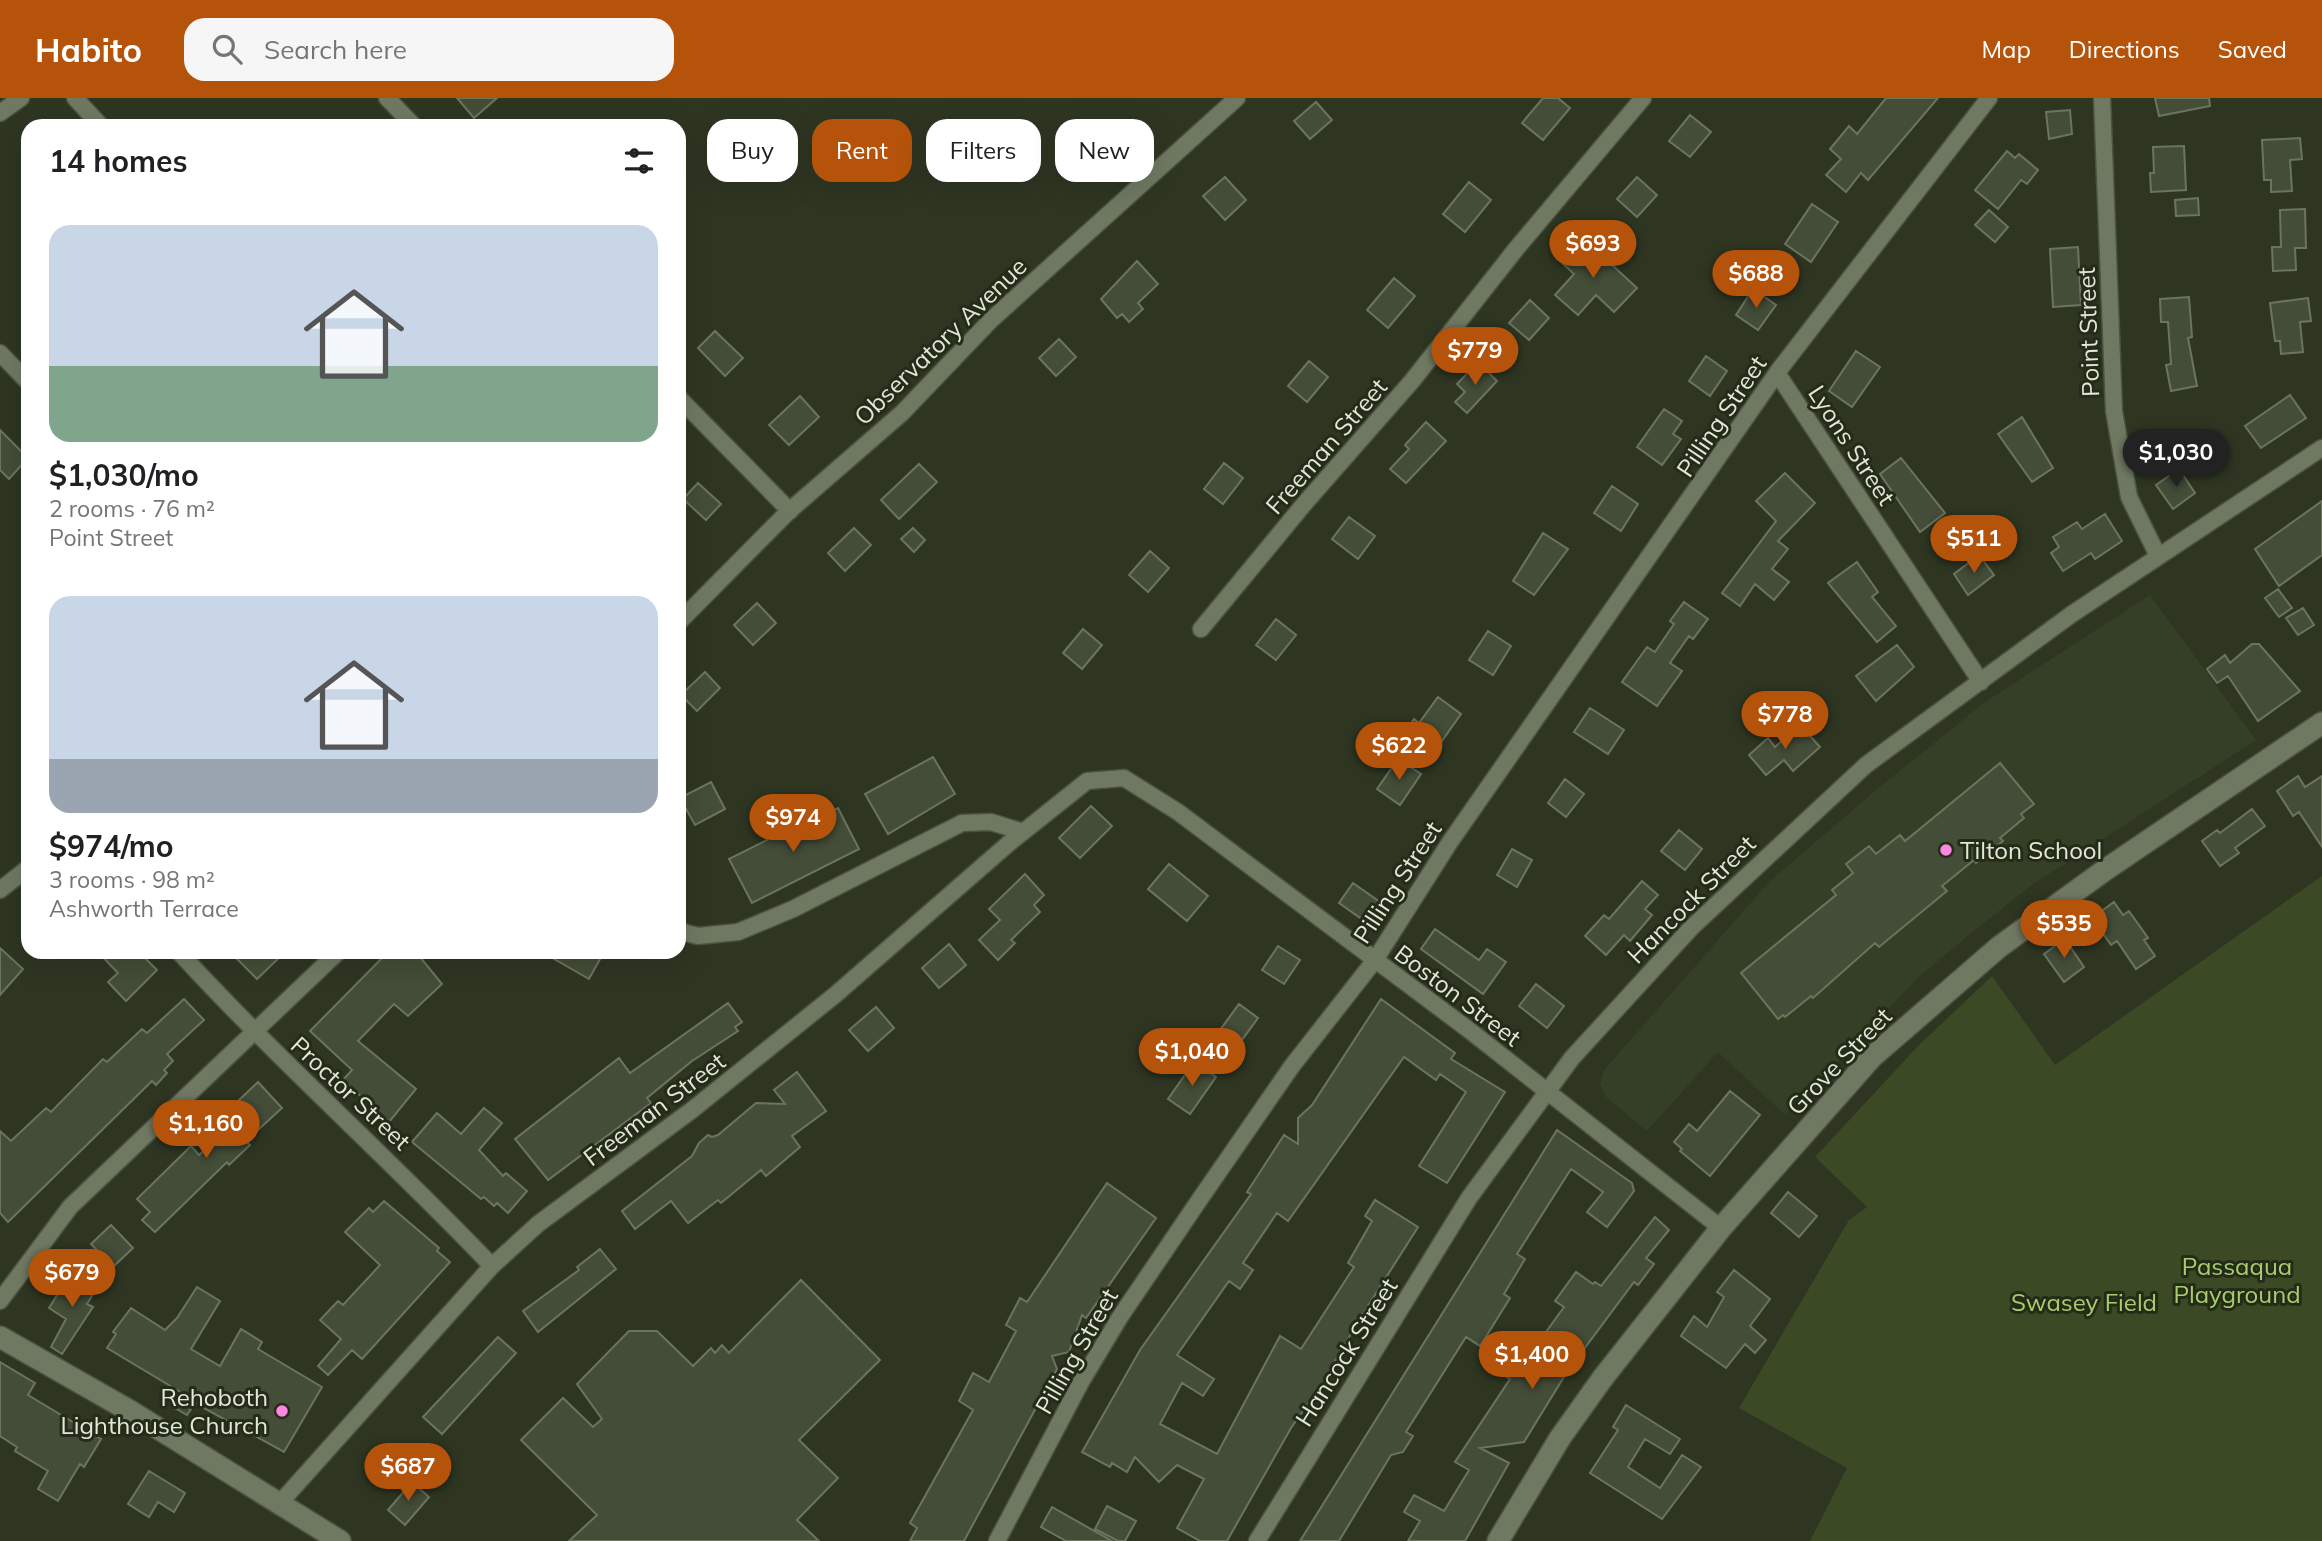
<!DOCTYPE html>
<meta charset="utf-8">
<style>
body{margin:0;font-family:Mulish,sans-serif;background:#f6f6f6;color:#202124;height:100vh;display:flex;flex-direction:column;font-size:26px;white-space:nowrap}
*{box-sizing:border-box;margin:0}
p{font-size:23px;color:#757577}
.icon{flex:none;width:38px;height:38px;fill:none;stroke:currentColor;stroke-width:2;stroke-linecap:round;stroke-linejoin:round}
.map{position:relative;flex:1;overflow:hidden}
.side{position:absolute;left:21px;top:21px;width:665px;height:840px;display:flex;flex-direction:column;background:#fff;border-radius:21px;box-shadow:0 7px 28px #0002}
.side>*{flex:none}
.banner{position:absolute;left:707px;top:21px;width:665px;height:63px;display:flex;gap:14px}
.price{position:absolute;translate:-50% -60px;padding:0 16px;border-radius:24px;background:#b45309;color:#fff;font-size:23px;line-height:46px;filter:drop-shadow(0 2px 4px #0008)}
.price::after{content:'';position:absolute;left:50%;top:42px;width:21px;height:16px;margin-left:-10px;background:inherit;clip-path:polygon(0 0,100% 0,50% 100%)}
.price.on{background:#222;color:#fff}
ul{padding:0;list-style:none}
li{display:grid;align-content:center;gap:14px;height:371px;padding:0 28px}
li span{display:grid;place-items:center;height:217px;border-radius:21px;color:#555}
li>.icon{margin-inline-start:auto}
span .icon{width:126px;height:126px;fill:#fffc;stroke-width:1}
li b{font-size:30px}
h2{display:flex;justify-content:space-between;align-items:center;height:84px;padding:0 28px;font-size:30px}
.pill{padding:0 24px;border-radius:21px;background:#fff;box-shadow:0 7px 28px #0002;font-size:24px;line-height:63px}
.pill.on{background:#b45309;color:#fff}
header{display:flex;align-items:center;gap:42px;box-sizing:border-box;height:98px;padding:0 35px;background:#b45309;color:#fff}
header strong{font-size:33px}
nav{display:flex;gap:38px;margin-inline-start:auto;font-size:24px}
.search{width:490px;height:63px;background:#f6f6f6;display:flex;align-items:center;gap:18px;box-sizing:border-box;padding:0 24px;border-radius:21px;color:#757577;font-size:26px}
.map>svg:first-child{display:block}
.built{fill:#343f25}
.green{fill:#3b4a24}
.building{fill:#444d38;stroke:#6b755e;stroke-width:2}
.lines{fill:none;stroke-linecap:round;stroke-linejoin:round}
.minor-casing{stroke:#4b5240;stroke-width:19}
.tertiary-casing{stroke:#4b5240;stroke-width:24}
.minor{stroke:#6f7962;stroke-width:16}
.tertiary{stroke:#6f7962;stroke-width:21}
.poi-dot{fill:#fd86e1;stroke:#242c18;stroke-width:2.5}
.labels{text-anchor:middle;dominant-baseline:central;stroke-width:6;stroke-linejoin:round;paint-order:stroke}
.street-label{font-size:24px;fill:#e1e7da;stroke:#242c18}
.poi-label{font-size:24px;fill:#e1e7da;stroke:#242c18;text-anchor:start}
.park-label{font-size:24px;fill:#a8cd6e;stroke:#242c18}
</style>
<header>
<strong>Habito</strong>
<div class="search"><svg class="icon" aria-label="search" viewBox="0 0 24 24"><circle cx="10" cy="10" r="6"/><path d="M15 15l6 6"/></svg>Search here</div>
<nav><a>Map</a><a>Directions</a><a>Saved</a></nav>
</header>
<div class="map">
<svg width="2322" height="1443" viewBox="0 0 2322 1443">
<rect width="100%" height="100%" fill="#2e3622"/>
<path class="built" d="M2150 497 2256 642 2032 787 1971 835 1920 878 1785 1017 1718 954 1647 1033 1606 999 1600 986 1604 972 1770 783 1876 692 1985 604Z"/>
<path class="green" d="M2322 778V1443H1810L1847 1370 1739 1310 1849 1122 1867 1109 1815 1059 1919 947 1992 878 2055 967Z"/>
<path class="building" d="M457 0H497L474 20Z
M1543 0H1558L1570 10 1543 42 1522 25Z
M1886 0H1938L1868 82 1861 75 1846 94 1826 77 1841 61 1830 51 1849 28 1857 36Z
M2155 0H2209L2210 8 2159 18Z
M1316 4 1332 22 1310 41 1294 23Z
M2070 12 2072 36 2049 41 2046 14Z
M1690 17 1711 34 1690 59 1669 43Z
M2300 40 2302 61 2290 62 2292 93 2271 94V82H2264L2262 42Z
M2184 48 2186 92 2151 94 2150 75H2154L2153 49Z
M2007 53 2015 60 2019 56 2038 72 2027 86 2021 82 1998 111 1975 92Z
M1225 79 1246 102 1225 122 1203 98Z
M1637 79 1657 97 1637 119 1617 101Z
M1469 84 1491 102 1465 134 1443 116Z
M2198 100 2199 117 2176 118 2175 102Z
M1812 106 1838 124 1811 164 1785 146Z
M2305 111 2306 150H2295L2296 172 2273 173 2272 149H2281L2280 112Z
M1989 112 2008 129 1995 144 1975 127Z
M1583 140 1637 190 1614 214 1596 197 1578 217 1555 197 1574 176 1561 164Z
M2078 149 2081 207 2053 209 2050 151Z
M1137 163 1158 186 1138 205 1143 211 1129 224 1122 216 1117 220 1101 201Z
M1394 180 1415 198 1388 230 1367 212Z
M1753 191 1776 207 1758 232 1736 217Z
M2189 199 2192 239 2188 240 2197 288 2171 293 2166 267 2171 266 2168 224H2161L2160 201Z
M2308 200 2311 223 2300 224 2303 254 2281 256 2280 243H2275L2270 205Z
M1530 202 1549 220 1529 242 1509 225Z
M715 233 743 260 725 278 698 250Z
M1059 241 1076 259 1056 278 1039 260Z
M1856 253 1880 269 1852 309 1829 293Z
M1706 258 1727 273 1710 298 1689 283Z
M1309 263 1328 279 1307 304 1288 288Z
M1478 264 1497 283 1467 315 1455 304 1465 294 1457 286Z
M2290 297 2306 320 2261 350 2245 328Z
M800 298 819 319 789 347 769 327Z
M1664 311 1682 323 1673 336 1681 341 1662 367 1637 349Z
M2022 319 2053 370 2032 384 1998 336Z
M1426 324 1446 343 1406 385 1390 371 1409 351 1405 347Z
M0 332 28 360 9 381 0 372Z
M1901 360 1945 415 1920 434 1880 376Z
M1224 365 1243 380 1223 406 1204 391Z
M919 366 937 384 899 421 881 402Z
M2179 371 2195 395 2173 411 2156 387Z
M1785 375 1815 405 1778 443 1788 451 1772 471 1789 484 1774 502 1755 486 1740 508 1722 495 1776 423 1756 403Z
M698 385 721 406 706 422 683 401Z
M1612 388 1638 406 1621 433 1594 415Z
M2322 403V457L2279 488 2255 451Z
M2105 416 2122 443 2095 461 2091 455 2063 473 2051 455 2059 449 2053 439 2077 424 2082 431Z
M1349 419 1375 438 1358 461 1332 441Z
M854 430 871 447 845 473 828 455Z
M913 430 925 442 914 454 901 441Z
M1543 435 1568 451 1534 497 1513 483Z
M1150 453 1169 470 1148 494 1129 477Z
M1979 457 1994 477 1968 497 1954 476Z
M1857 464 1878 494 1872 499 1896 528 1877 544 1828 485Z
M2278 491 2292 510 2279 519 2265 500Z
M1684 504 1708 521 1693 541 1689 538 1670 565 1682 573 1657 608 1622 584 1647 549 1655 554 1674 526 1670 523Z
M757 505 776 525 753 547 734 527Z
M2303 510 2314 527 2298 537 2286 520Z
M1276 521 1296 537 1276 562 1256 547Z
M1083 531 1102 547 1082 571 1063 555Z
M1488 533 1511 548 1493 577 1469 562Z
M2252 546H2259L2300 593 2258 623 2228 578 2217 585 2207 571 2225 557 2230 565Z
M1897 547 1914 569 1876 603 1856 578Z
M705 574 720 590 697 613 681 597Z
M1438 599 1461 616 1442 643 1427 633 1418 645 1405 635 1414 621 1419 625Z
M1590 610 1624 632 1608 656 1574 634Z
M1800 627 1820 649 1793 673 1784 662 1766 677 1749 657 1768 640 1775 649Z
M933 659 955 696 888 736 865 696Z
M1398 661 1421 676 1400 707 1377 691Z
M2000 665 2034 706 2021 716 2024 720 2000 740 2003 743 1976 765 1974 762 1942 788 1947 793 1879 849 1875 845 1813 900 1811 898 1785 919 1783 917 1778 921 1741 875 1836 797 1832 792 1853 775 1846 766 1869 748 1876 756 1900 737 1905 743Z
M2298 678 2305 689 2322 678V749L2299 714 2293 718 2277 693Z
M1565 681 1584 696 1566 719 1548 705Z
M711 684 725 711 695 727 680 700Z
M1091 708 1112 728 1080 760 1059 740Z
M838 710 859 751 752 805 729 761 767 742 764 738 791 723 796 732Z
M2252 711 2265 728 2235 750 2239 755 2220 768 2202 743 2217 732 2220 735Z
M1679 732 1702 751 1685 772 1661 753Z
M1512 751 1532 762 1517 789 1497 777Z
M1169 766 1208 798 1187 823 1148 791Z
M1025 776 1044 797 1034 807 1040 814 1011 842 1015 845 998 862 979 842 1000 822 989 811Z
M1642 783 1658 797 1645 811 1652 817 1630 843 1624 837 1606 857 1585 838 1604 817 1609 821Z
M1353 785 1380 804 1366 824 1339 805Z
M2114 804 2123 817 2129 813 2148 840 2144 842 2155 858 2136 871 2117 843 2111 847 2092 820Z
M1435 831 1479 862 1487 851 1506 864 1483 896 1421 851Z
M2065 841 2084 869 2064 884 2044 856Z
M949 846 966 867 939 890 922 870Z
M1278 848 1300 862 1284 886 1262 872Z
M0 850 23 871 0 897Z
M98 854H139L157 872 126 903 108 884 118 875Z
M230 854H285L257 881Z
M388 854H416L442 886 408 918 394 906 358 943 416 991 389 1024 343 982 352 972 310 933Z
M542 854H604L589 881Z
M1536 886 1564 908 1547 930 1519 908Z
M184 901 204 922 167 956 173 963 164 972 167 975 156 987 152 983 8 1124 0 1115V1033L11 1043 46 1010 51 1014 103 961 107 964 142 931 147 935Z
M1381 901 1455 955 1451 961 1505 994 1447 1085 1419 1068 1466 994 1440 976 1436 982 1404 959 1288 1123 1277 1115 1243 1165 1253 1172 1240 1191 1229 1183 1177 1257 1214 1281 1203 1298 1182 1285 1160 1326 1217 1356 1280 1238 1301 1251 1354 1169 1348 1165 1372 1123 1365 1118 1375 1102 1418 1129 1361 1219 1330 1272 1333 1274 1321 1295 1317 1293 1291 1330 1227 1443H1200L1177 1430 1204 1381 1177 1367 1159 1384 1135 1359 1127 1374 1112 1365 1110 1369 1082 1354 1140 1252 1251 1096 1247 1094 1284 1037 1298 1046V1020L1312 1007Z
M728 905 742 924 735 929 738 933 692 963 647 1000 651 1005 548 1082 515 1041 619 960 630 975Z
M1239 906 1258 920 1239 946 1220 932Z
M876 909 894 930 868 953 849 932Z
M1194 964 1216 979 1190 1016 1168 1001Z
M797 974 826 1013 792 1038 800 1049 766 1078 761 1072 721 1105 718 1102 688 1125 671 1103 635 1131 622 1113 692 1058 699 1045 708 1037 712 1039 718 1037 756 1005 785 1006 774 992Z
M258 984 282 1010 246 1043 250 1047 229 1067 227 1064 155 1134 142 1122 150 1114 137 1101 191 1048 199 1057 247 1013 238 1003Z
M1730 993 1760 1017 1710 1078 1680 1053 1682 1051 1674 1044 1689 1026 1697 1033Z
M484 1010 502 1025 479 1052 503 1078 506 1075 527 1093 508 1115 497 1105 494 1108 484 1099 481 1101 412 1044 437 1015 461 1036Z
M1557 1032 1632 1085 1634 1093 1607 1129 1587 1114 1603 1094 1571 1071 1517 1156 1525 1161 1504 1196 1510 1200 1497 1221 1480 1248 1466 1239 1406 1334 1413 1338 1403 1354 1391 1357 1339 1443H1300Z
M1107 1085 1156 1120 1086 1220 1082 1217 1069 1254 1052 1258 1057 1271 964 1443H910L917 1430 910 1425 973 1312 959 1303 973 1275 989 1284 1016 1233 1006 1227 1020 1200 1027 1204Z
M1788 1094 1817 1118 1799 1139 1771 1115Z
M384 1103 439 1150 437 1153 450 1164 362 1261 352 1252 328 1277 318 1268 341 1241 320 1222 338 1203 343 1207 380 1167 345 1134 369 1110 373 1114Z
M1655 1119 1669 1132 1646 1160 1654 1166 1638 1187 1634 1184 1567 1274 1524 1344 1480 1350 1509 1365 1465 1443H1408L1420 1423 1404 1414 1414 1397 1444 1413 1469 1372 1455 1364 1510 1281 1502 1276 1516 1253 1527 1260 1564 1209 1555 1203 1576 1174 1593 1186 1595 1184 1601 1188Z
M111 1127 133 1150 113 1169 91 1146Z
M600 1151 616 1171 538 1234 523 1213 579 1172 577 1169Z
M1734 1172 1770 1201 1750 1228 1766 1242 1755 1255 1745 1246 1726 1270 1681 1238 1694 1218 1707 1229 1724 1199 1717 1194Z
M78 1175 98 1188 87 1206 93 1209 62 1256 51 1249 66 1221 49 1210 64 1186 69 1189Z
M801 1182 880 1262 799 1342 838 1380 797 1422 819 1443H569L597 1417 521 1342 563 1300 593 1329 602 1321 577 1286 629 1233H657L693 1268 711 1250 715 1255 722 1247 729 1255Z
M197 1189 220 1203 191 1251 220 1268 241 1231 262 1244 258 1251 322 1289 284 1354 195 1305 187 1317 173 1309 182 1295 107 1250 116 1236 113 1234 131 1210 165 1232 177 1220Z
M498 1239 516 1255 442 1336 423 1319Z
M0 1264 35 1285 28 1297 101 1341 84 1369 80 1366 58 1403 38 1391 48 1373 15 1353 17 1349 0 1338Z
M1626 1307 1680 1341 1670 1356 1645 1341 1628 1369 1660 1390 1682 1357 1701 1369 1662 1421 1590 1375 1618 1332 1613 1329Z
M149 1373 185 1395 174 1414 158 1404 149 1419 128 1406Z
M412 1384 429 1399 405 1427 388 1412Z
M1107 1408 1136 1423 1125 1443H1118L1095 1431Z
M1052 1409 1112 1443H1066L1041 1429Z"/>
<g class="lines">
<defs>
<path id="minor" d="M75 0 101 28
M387 0 414 28
M2102 0 2114 313 2129 399 2158 458
M0 15 21 0
M0 255 28 284
M1777 275 1981 584
M679 300 790 413
M679 524 788 414 902 315 991 222 1237 0
M1201 531 1305 405 1412 283 1516 151 1643 0
M0 792 28 770
M679 833 698 838 738 834 793 811 962 725 991 724 1023 734
M179 854C279 963 390 1061 492 1168
M0 1203 70 1109 338 854
M279 1406 492 1168 538 1126 692 1012 835 897 1008 746 1087 683 1124 680 1178 714 1469 932 1721 1130
M997 1443 1081 1284 1120 1219 1200 1101 1292 968 1375 862 1450 744 1779 272 1989 0
M1257 1443 1469 1100 1572 960 1691 830 1866 667 2072 516 2322 350"/>
<path id="tertiary" d="M0 1239 130 1313 340 1443
M1498 1443 1560 1340 1602 1281 1721 1130 1872 959 1999 849 2105 772 2322 625"/>
</defs>
<use href="#minor" class="minor-casing"/>
<use href="#tertiary" class="tertiary-casing"/>
<use href="#minor" class="minor"/>
<use href="#tertiary" class="tertiary"/>
</g>
<g class="poi-dot">
<circle cx="1946" cy="752" r="7"/>
<circle cx="282" cy="1313" r="7"/>
</g>
<g class="labels">
<g class="street-label">
<text transform="translate(2088 234) rotate(-92)">Point Street</text>
<text transform="translate(940 243) rotate(-44)">Observatory Avenue</text>
<text transform="translate(1721 318) rotate(-56)">Pilling Street</text>
<text transform="translate(1852 347) rotate(57)">Lyons Street</text>
<text transform="translate(1326 348) rotate(-49)">Freeman Street</text>
<text transform="translate(1397 784) rotate(-57)">Pilling Street</text>
<text transform="translate(1691 801) rotate(-45)">Hancock Street</text>
<text transform="translate(1458 897) rotate(37)">Boston Street</text>
<text transform="translate(1839 963) rotate(-46)">Grove Street</text>
<text transform="translate(351 995) rotate(43)">Proctor Street</text>
<text transform="translate(654 1011) rotate(-37)">Freeman Street</text>
<text transform="translate(1076 1253) rotate(-60)">Pilling Street</text>
<text transform="translate(1346 1254) rotate(-58)">Hancock Street</text>
</g>
<g class="poi-label">
<text x="1960" y="752">Tilton School</text>
<text x="268" y="1299" text-anchor="end">Rehoboth<tspan x="268" dy="28">Lighthouse Church</tspan></text>
</g>
<g class="park-label">
<text x="2237" y="1168">Passaqua<tspan x="2237" dy="28">Playground</tspan></text>
<text x="2084" y="1204">Swasey Field</text>
</g>
</g>
</svg>
<b class="price" style="left:1593px;top:182px">$693</b>
<b class="price" style="left:1756px;top:212px">$688</b>
<b class="price" style="left:1475px;top:289px">$779</b>
<b class="price on" style="left:2176px;top:391px">$1,030</b>
<b class="price" style="left:1974px;top:477px">$511</b>
<b class="price" style="left:1785px;top:653px">$778</b>
<b class="price" style="left:1399px;top:684px">$622</b>
<b class="price" style="left:793px;top:756px">$974</b>
<b class="price" style="left:2064px;top:862px">$535</b>
<b class="price" style="left:1192px;top:990px">$1,040</b>
<b class="price" style="left:206px;top:1062px">$1,160</b>
<b class="price" style="left:72px;top:1211px">$679</b>
<b class="price" style="left:1532px;top:1293px">$1,400</b>
<b class="price" style="left:408px;top:1405px">$687</b>
<div class="banner">
<a class="pill">Buy</a>
<a class="pill on">Rent</a>
<a class="pill">Filters</a>
<a class="pill">New</a>
</div>
<section class="side">
<h2>14 homes<svg class="icon" aria-label="filters" viewBox="0 0 24 24"><path d="M4 7h16M4 17h16"/><circle cx="9" cy="7" r="2"/><circle cx="15" cy="17" r="2"/></svg></h2>
<ul>
<li><span style="background:linear-gradient(#c9d6e8 65%,#7fa58c 0)"><svg class="icon" aria-label="home" viewBox="0 0 24 24"><path d="M3 11l9-7 9 7M6 9v11h12V9"/></svg></span><div><b>$1,030/mo</b><p>2 rooms · 76 m²</p><p>Point Street</p></div></li>
<li><span style="background:linear-gradient(#c9d6e8 75%,#9aa5b1 0)"><svg class="icon" aria-label="home" viewBox="0 0 24 24"><path d="M3 11l9-7 9 7M6 9v11h12V9"/></svg></span><div><b>$974/mo</b><p>3 rooms · 98 m²</p><p>Ashworth Terrace</p></div></li>
</ul>
</section>
</div>
